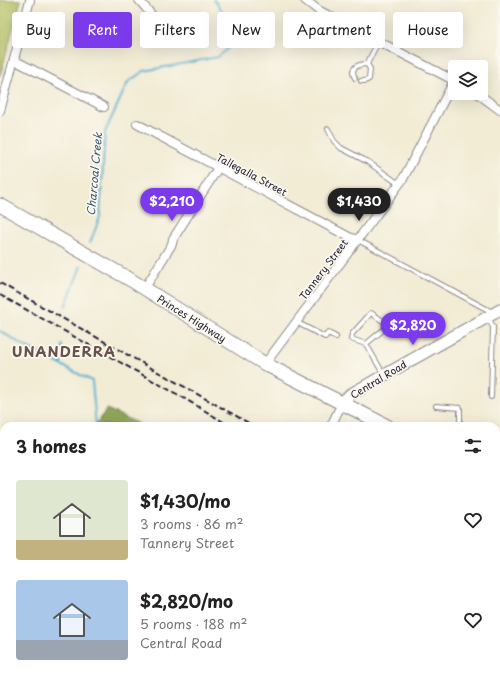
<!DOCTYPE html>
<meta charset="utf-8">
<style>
body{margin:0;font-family:"Playpen Sans",sans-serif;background:#f6f6f6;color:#222;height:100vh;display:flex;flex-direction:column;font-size:15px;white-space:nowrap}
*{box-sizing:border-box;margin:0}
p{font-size:13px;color:#767676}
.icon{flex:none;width:22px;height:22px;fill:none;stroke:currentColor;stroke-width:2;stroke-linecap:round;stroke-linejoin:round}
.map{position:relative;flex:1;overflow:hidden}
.sheet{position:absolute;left:0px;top:422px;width:500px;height:256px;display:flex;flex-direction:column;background:#fff;border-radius:12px 12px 0 0;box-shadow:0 4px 16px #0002}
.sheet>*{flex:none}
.hud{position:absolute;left:12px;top:12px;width:476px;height:36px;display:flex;gap:8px}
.fabs{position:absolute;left:448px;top:60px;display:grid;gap:8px}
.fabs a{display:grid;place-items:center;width:40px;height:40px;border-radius:4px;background:#fff;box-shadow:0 4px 16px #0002;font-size:20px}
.price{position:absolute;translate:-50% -34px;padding:0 9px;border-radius:14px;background:#7c3aed;color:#fff;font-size:13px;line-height:26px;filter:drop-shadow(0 1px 2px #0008)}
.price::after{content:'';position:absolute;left:50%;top:24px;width:12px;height:9px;margin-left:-6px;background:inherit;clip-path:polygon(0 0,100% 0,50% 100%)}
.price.active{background:#222;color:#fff}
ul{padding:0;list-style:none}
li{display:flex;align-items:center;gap:12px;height:100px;padding:0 16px}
li span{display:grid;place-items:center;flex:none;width:112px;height:80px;border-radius:4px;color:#555}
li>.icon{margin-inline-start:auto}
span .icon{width:48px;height:48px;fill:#fffc;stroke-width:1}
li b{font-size:17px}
h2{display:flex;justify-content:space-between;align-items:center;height:48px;padding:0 16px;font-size:17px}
.tag{padding:0 14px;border-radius:4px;background:#fff;box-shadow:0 4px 16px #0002;font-size:14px;line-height:36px}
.tag.active{background:#7c3aed;color:#fff}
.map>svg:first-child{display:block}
.green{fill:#b3c062;stroke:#6a714e}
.forest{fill:#8ea658;stroke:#58644a}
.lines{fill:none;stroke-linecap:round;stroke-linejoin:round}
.stream{stroke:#52afd0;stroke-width:2}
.lane-casing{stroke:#8a8788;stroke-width:6}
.street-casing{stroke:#8a8788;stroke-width:10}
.secondary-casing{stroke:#8a8788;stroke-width:13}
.primary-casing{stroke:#8a8788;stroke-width:15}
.lane{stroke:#fff;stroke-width:4}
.street{stroke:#fff;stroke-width:8}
.secondary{stroke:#fff;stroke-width:11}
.primary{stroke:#fff;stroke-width:13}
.rail{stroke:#22223b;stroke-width:2;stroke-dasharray:6 3;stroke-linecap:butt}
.labels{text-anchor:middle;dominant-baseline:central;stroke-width:3.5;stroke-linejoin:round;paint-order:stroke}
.street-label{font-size:10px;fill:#22223b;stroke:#fbf7ec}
.water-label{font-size:11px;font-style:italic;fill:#355a77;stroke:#fbf7ec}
.district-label{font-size:14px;font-weight:bold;letter-spacing:1px;fill:#68524e;stroke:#fbf7ec}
</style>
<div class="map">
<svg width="500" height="678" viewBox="0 0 500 678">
<rect width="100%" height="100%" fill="#fbf7ec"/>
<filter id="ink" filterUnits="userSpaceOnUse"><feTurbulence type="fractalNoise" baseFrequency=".025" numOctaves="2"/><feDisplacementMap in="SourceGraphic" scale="8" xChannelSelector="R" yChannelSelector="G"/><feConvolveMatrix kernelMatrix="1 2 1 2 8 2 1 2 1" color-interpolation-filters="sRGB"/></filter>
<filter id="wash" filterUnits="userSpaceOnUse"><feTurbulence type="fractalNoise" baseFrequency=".012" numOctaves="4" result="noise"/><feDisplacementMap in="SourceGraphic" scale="16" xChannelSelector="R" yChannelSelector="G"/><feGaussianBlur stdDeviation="0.9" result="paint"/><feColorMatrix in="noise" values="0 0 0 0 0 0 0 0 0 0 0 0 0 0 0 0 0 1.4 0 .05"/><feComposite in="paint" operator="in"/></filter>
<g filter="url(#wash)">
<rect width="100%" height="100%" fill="#f2ecd5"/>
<path class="green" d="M0 0H21L0 76Z"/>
<path class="forest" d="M107 409 143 426H95Z
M320 674H369L376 678H320Z"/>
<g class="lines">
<path class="stream" d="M90 243 100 217 105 132 128 82 144 71 218 57 234 43 227 17 214 0
M65 307 81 266
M0 331 21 344 92 381 96 426
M61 365 62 345
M335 674 338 678"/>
</g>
</g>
<g filter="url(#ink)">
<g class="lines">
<defs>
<path id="lane" d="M367 64 378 42
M355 78C349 68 358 64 367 64
M361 81H365L369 79 370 69 367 64
M328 129 334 141 341 148 368 162 399 184
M358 240 492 312
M488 317 493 327 491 397
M296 322 325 337 328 333 336 337
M366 344 389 325 371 313 352 334 351 339 366 344 384 375
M436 406 460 408V426"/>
<path id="street" d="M139 0 161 26
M305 0 318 10 455 81
M14 60 104 107
M477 93 500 110
M0 111 30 0
M137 124 349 237 358 240
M145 288 172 244 173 239 218 168
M265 364 403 179 454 81
M331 426 342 403
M0 648 4 651
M42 674 48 678
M191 678 193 674"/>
<path id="secondary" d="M342 403 351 394 500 310"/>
<path id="primary" d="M0 205 131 280 265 364 387 426
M496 482 500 484"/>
</defs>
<use href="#lane" class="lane-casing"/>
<use href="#street" class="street-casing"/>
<use href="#secondary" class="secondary-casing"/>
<use href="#primary" class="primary-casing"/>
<use href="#lane" class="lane"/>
<use href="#street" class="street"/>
<use href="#secondary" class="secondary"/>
<use href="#primary" class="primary"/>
<path class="rail" d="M0 283 254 426
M0 295 182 397 230 426
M496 582 500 585
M496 591 500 594
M496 667 500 670"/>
</g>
</g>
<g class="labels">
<g class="street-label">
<text transform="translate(252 174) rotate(28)">Tallegalla Street</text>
<text transform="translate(323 269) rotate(-53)">Tannery Street</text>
<text transform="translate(192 318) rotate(32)">Princes Highway</text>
<text transform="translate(378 379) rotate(-31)">Central Road</text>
</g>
<g class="water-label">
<text transform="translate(94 174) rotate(-85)">Charcoal Creek</text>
</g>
<g class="district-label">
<text x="64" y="351">UNANDERRA</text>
</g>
</g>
</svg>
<div class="fabs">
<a><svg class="icon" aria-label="layers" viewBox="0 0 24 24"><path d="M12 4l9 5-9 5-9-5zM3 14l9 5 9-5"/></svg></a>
</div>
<b class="price" style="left:172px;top:222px">$2,210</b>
<b class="price active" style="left:359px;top:222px">$1,430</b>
<b class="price" style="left:413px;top:346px">$2,820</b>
<div class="hud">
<a class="tag">Buy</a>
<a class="tag active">Rent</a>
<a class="tag">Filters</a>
<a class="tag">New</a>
<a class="tag">Apartment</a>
<a class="tag">House</a>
</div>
<section class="sheet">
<h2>3 homes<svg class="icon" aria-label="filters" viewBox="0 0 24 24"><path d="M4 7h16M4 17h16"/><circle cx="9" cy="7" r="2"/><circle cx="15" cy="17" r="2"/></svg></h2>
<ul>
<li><span style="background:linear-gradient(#dfe7d0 75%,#c2b280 0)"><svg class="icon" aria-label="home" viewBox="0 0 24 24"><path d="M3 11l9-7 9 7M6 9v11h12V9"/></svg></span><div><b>$1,430/mo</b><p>3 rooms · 86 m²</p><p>Tannery Street</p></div><svg class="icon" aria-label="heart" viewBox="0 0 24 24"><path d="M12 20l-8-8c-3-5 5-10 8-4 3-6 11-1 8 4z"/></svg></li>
<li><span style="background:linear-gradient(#a9c7e8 75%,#9aa5b1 0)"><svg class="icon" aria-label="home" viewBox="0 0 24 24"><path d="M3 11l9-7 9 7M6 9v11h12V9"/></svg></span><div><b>$2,820/mo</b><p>5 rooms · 188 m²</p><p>Central Road</p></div><svg class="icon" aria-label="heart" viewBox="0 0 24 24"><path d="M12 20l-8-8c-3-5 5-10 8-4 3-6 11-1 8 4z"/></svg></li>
</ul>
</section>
</div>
